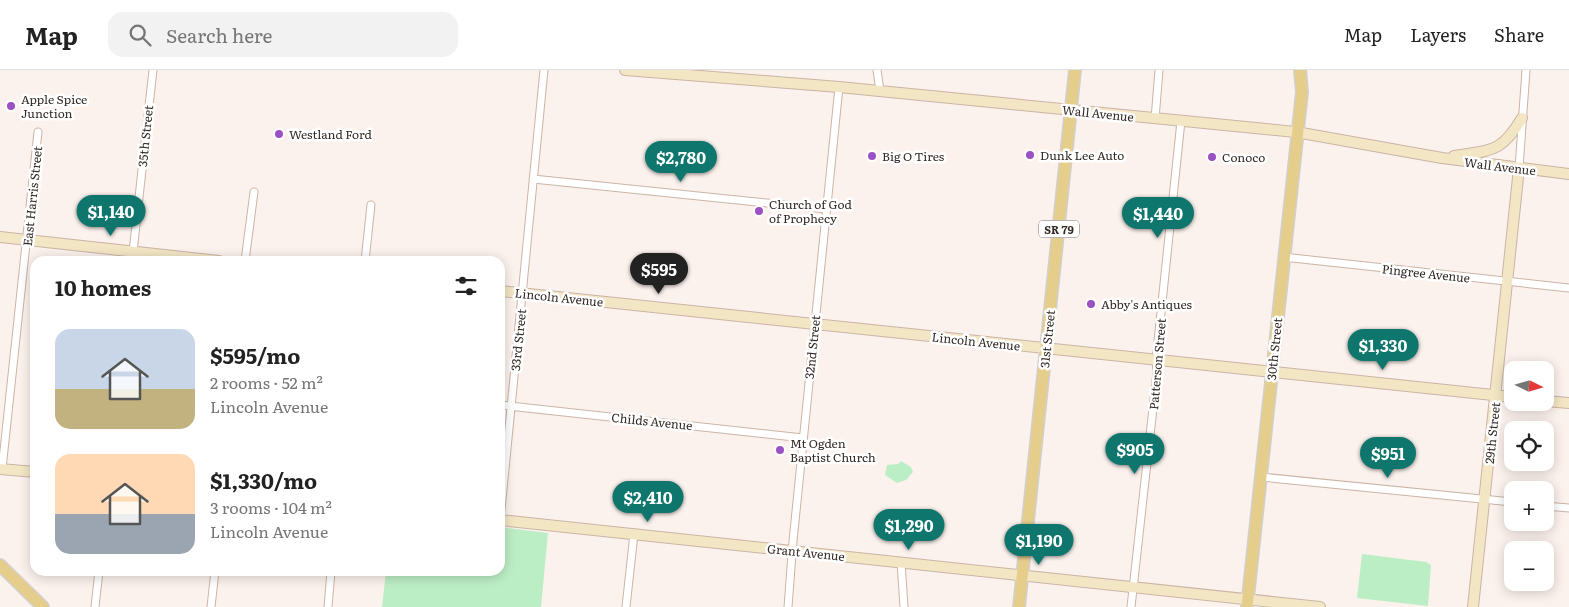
<!DOCTYPE html>
<meta charset="utf-8">
<style>
body{margin:0;font-family:Literata,serif;background:#f2f2f2;color:#222;height:100vh;display:flex;flex-direction:column;font-size:19px;white-space:nowrap}
*{box-sizing:border-box;margin:0}
p{font-size:16px;color:#767676}
.icon{flex:none;width:28px;height:28px;fill:none;stroke:currentColor;stroke-width:2;stroke-linecap:round;stroke-linejoin:round}
.map{position:relative;flex:1;overflow:hidden}
.drawer{position:absolute;left:30px;top:186px;width:475px;height:320px;display:flex;flex-direction:column;background:#fff;border-radius:15px;box-shadow:0 2px 12px #0003}
.drawer>*{flex:none}
.needle{width:32px;rotate:95deg}
.fabs{position:absolute;left:1504px;top:291px;display:grid;gap:10px}
.fabs a{display:grid;place-items:center;width:50px;height:50px;border-radius:10px;background:#fff;box-shadow:0 2px 12px #0003;font-size:25px}
.price{position:absolute;translate:-50% -42px;padding:0 11px;border-radius:18px;background:#0f766e;color:#fff;font-size:16px;line-height:32px;filter:drop-shadow(0 1px 2px #0008)}
.price::after{content:'';position:absolute;left:50%;top:30px;width:15px;height:11px;margin-left:-8px;background:inherit;clip-path:polygon(0 0,100% 0,50% 100%)}
.price.selected{background:#222;color:#fff}
ul{padding:0;list-style:none}
li{display:flex;align-items:center;gap:15px;height:125px;padding:0 25px}
li span{display:grid;place-items:center;flex:none;width:140px;height:100px;border-radius:15px;color:#555}
li>.icon{margin-inline-start:auto}
span .icon{width:60px;height:60px;fill:#fffc;stroke-width:1}
li b{font-size:21px}
h2{display:flex;justify-content:space-between;align-items:center;height:60px;padding:0 25px;font-size:21px}
header{display:flex;align-items:center;gap:30px;box-sizing:border-box;height:70px;padding:0 25px;background:#fff;border-bottom:1px solid #e0e0e0}
header strong{font-size:24px}
nav{display:flex;gap:28px;margin-inline-start:auto;font-size:18px}
.search{width:350px;height:45px;background:#f2f2f2;display:flex;align-items:center;gap:12px;box-sizing:border-box;padding:0 18px;border-radius:15px;color:#767676;font-size:19px}
.map>svg:first-child{display:block}
.green{fill:#bceec6}
.lines{fill:none;stroke-linecap:round;stroke-linejoin:round}
.street-casing{stroke:#cbb4a6;stroke-width:9}
.secondary-casing{stroke:#cbb4a6;stroke-width:12}
.primary-casing{stroke:#d2d0cf;stroke-width:14}
.street{stroke:#fff;stroke-width:7}
.secondary{stroke:#f2e6c5;stroke-width:10}
.primary{stroke:#e5cd8b;stroke-width:11}
.poi-dot{fill:#9951c4;stroke:#fff;stroke-width:2}
.labels{text-anchor:middle;dominant-baseline:central;stroke-width:5;stroke-linejoin:round;paint-order:stroke}
.shield{fill:#fff;stroke:#706a66;stroke-width:1}
.shield-label{font-size:11px;font-weight:bold;fill:#332a25}
.poi-label{font-size:12px;fill:#332a25;stroke:#fff;text-anchor:start}
.street-label{font-size:12px;fill:#332a25;stroke:#fff}
</style>
<header>
<strong>Map</strong>
<div class="search"><svg class="icon" aria-label="search" viewBox="0 0 24 24"><circle cx="10" cy="10" r="6"/><path d="M15 15l6 6"/></svg>Search here</div>
<nav><a>Map</a><a>Layers</a><a>Share</a></nav>
</header>
<div class="map">
<svg width="1569" height="537" viewBox="0 0 1569 537">
<rect width="100%" height="100%" fill="#fcf2ed"/>
<path class="green" d="M901 391 911 397 913 402 906 410 897 413 885 405 887 395 898 394Z
M500 457 548 463 541 537H382L386 501H500Z
M1362 484 1426 492 1431 495 1428 536 1357 528Z"/>
<g class="lines">
<defs>
<path id="street" d="M877 0 880 21
M1155 49 1159 0
M1519 98 1526 0
M533 109 826 139
M1283 187 1569 218
M132 191 153 0
M245 191 254 122
M365 191 371 135
M500 335 803 368
M2 399 38 62
M1261 407 1512 432
M1545 436 1569 438
M500 450 544 0
M901 492 904 537
M95 537 99 501
M211 537 215 501
M328 537 331 501
M626 537 634 464
M788 537 793 471 839 17
M1131 537 1157 302 1156 290 1181 51"/>
<path id="secondary" d="M625 0 839 17 1296 62 1442 88 1569 104
M1454 86C1492 80 1501 83 1522 48
M0 167 219 191
M500 221 1512 327
M1545 331 1569 333
M0 399 35 402
M500 450 1320 537
M1473 537 1519 98"/>
<path id="primary" d="M0 495 43 537
M1019 537 1075 0
M1247 537 1302 22 1300 0"/>
</defs>
<use href="#street" class="street-casing"/>
<use href="#secondary" class="secondary-casing"/>
<use href="#primary" class="primary-casing"/>
<use href="#street" class="street"/>
<use href="#secondary" class="secondary"/>
<use href="#primary" class="primary"/>
</g>
<g class="poi-dot">
<circle cx="11" cy="36" r="5"/>
<circle cx="279" cy="64" r="5"/>
<circle cx="1030" cy="85" r="5"/>
<circle cx="872" cy="86" r="5"/>
<circle cx="1212" cy="87" r="5"/>
<circle cx="759" cy="141" r="5"/>
<circle cx="1091" cy="234" r="5"/>
<circle cx="780" cy="380" r="5"/>
</g>
<g class="labels">
<rect class="shield" x="1039" y="150.5" width="40" height="17" rx="4"/>
<g class="shield-label">
<text x="1059" y="159">SR 79</text>
</g>
<g class="poi-label">
<text x="21" y="29">Apple Spice<tspan x="21" dy="14">Junction</tspan></text>
<text x="289" y="64">Westland Ford</text>
<text x="1040" y="85">Dunk Lee Auto</text>
<text x="882" y="86">Big O Tires</text>
<text x="1222" y="87">Conoco</text>
<text x="769" y="134">Church of God<tspan x="769" dy="14">of Prophecy</tspan></text>
<text x="1101" y="234">Abby's Antiques</text>
<text x="790" y="373">Mt Ogden<tspan x="790" dy="14">Baptist Church</tspan></text>
</g>
<g class="street-label">
<text transform="translate(1098 43) rotate(6)">Wall Avenue</text>
<text transform="translate(145 66) rotate(-84)">35th Street</text>
<text transform="translate(1500 96) rotate(7)">Wall Avenue</text>
<text transform="translate(32 126) rotate(-84)">East Harris Street</text>
<text transform="translate(1426 203) rotate(6)">Pingree Avenue</text>
<text transform="translate(559 227) rotate(6)">Lincoln Avenue</text>
<text transform="translate(1047 269) rotate(-84)">31st Street</text>
<text transform="translate(518 270) rotate(-84)">33rd Street</text>
<text transform="translate(976 271) rotate(6)">Lincoln Avenue</text>
<text transform="translate(812 277) rotate(-84)">32nd Street</text>
<text transform="translate(1274 279) rotate(-84)">30th Street</text>
<text transform="translate(1157 294) rotate(-85)">Patterson Street</text>
<text transform="translate(652 351) rotate(6)">Childs Avenue</text>
<text transform="translate(1492 363) rotate(-84)">29th Street</text>
<text transform="translate(806 482) rotate(6)">Grant Avenue</text>
</g>
</g>
</svg>
<div class="fabs">
<a><svg class="needle" viewBox="-14 -14 28 28"><path d="M0-13l5 13h-10z" fill="#e53935"/><path d="M0 13l5-13h-10z" fill="#767676"/></svg></a>
<a><svg class="icon" aria-label="locate" viewBox="0 0 24 24"><circle cx="12" cy="12" r="6"/><path d="M12 2v4M12 18v4M2 12h4M18 12h4"/></svg></a>
<a>+</a>
<a>−</a>
</div>
<b class="price" style="left:681px;top:113px">$2,780</b>
<b class="price" style="left:111px;top:167px">$1,140</b>
<b class="price" style="left:1158px;top:169px">$1,440</b>
<b class="price selected" style="left:659px;top:225px">$595</b>
<b class="price" style="left:1383px;top:301px">$1,330</b>
<b class="price" style="left:1135px;top:405px">$905</b>
<b class="price" style="left:1388px;top:409px">$951</b>
<b class="price" style="left:648px;top:453px">$2,410</b>
<b class="price" style="left:909px;top:481px">$1,290</b>
<b class="price" style="left:1039px;top:496px">$1,190</b>
<section class="drawer">
<h2>10 homes<svg class="icon" aria-label="filters" viewBox="0 0 24 24"><path d="M4 7h16M4 17h16"/><circle cx="9" cy="7" r="2"/><circle cx="15" cy="17" r="2"/></svg></h2>
<ul>
<li><span style="background:linear-gradient(#c9d6e8 60%,#c2b280 0)"><svg class="icon" aria-label="home" viewBox="0 0 24 24"><path d="M3 11l9-7 9 7M6 9v11h12V9"/></svg></span><div><b>$595/mo</b><p>2 rooms · 52 m²</p><p>Lincoln Avenue</p></div></li>
<li><span style="background:linear-gradient(#ffd9b3 60%,#9aa5b1 0)"><svg class="icon" aria-label="home" viewBox="0 0 24 24"><path d="M3 11l9-7 9 7M6 9v11h12V9"/></svg></span><div><b>$1,330/mo</b><p>3 rooms · 104 m²</p><p>Lincoln Avenue</p></div></li>
</ul>
</section>
</div>
